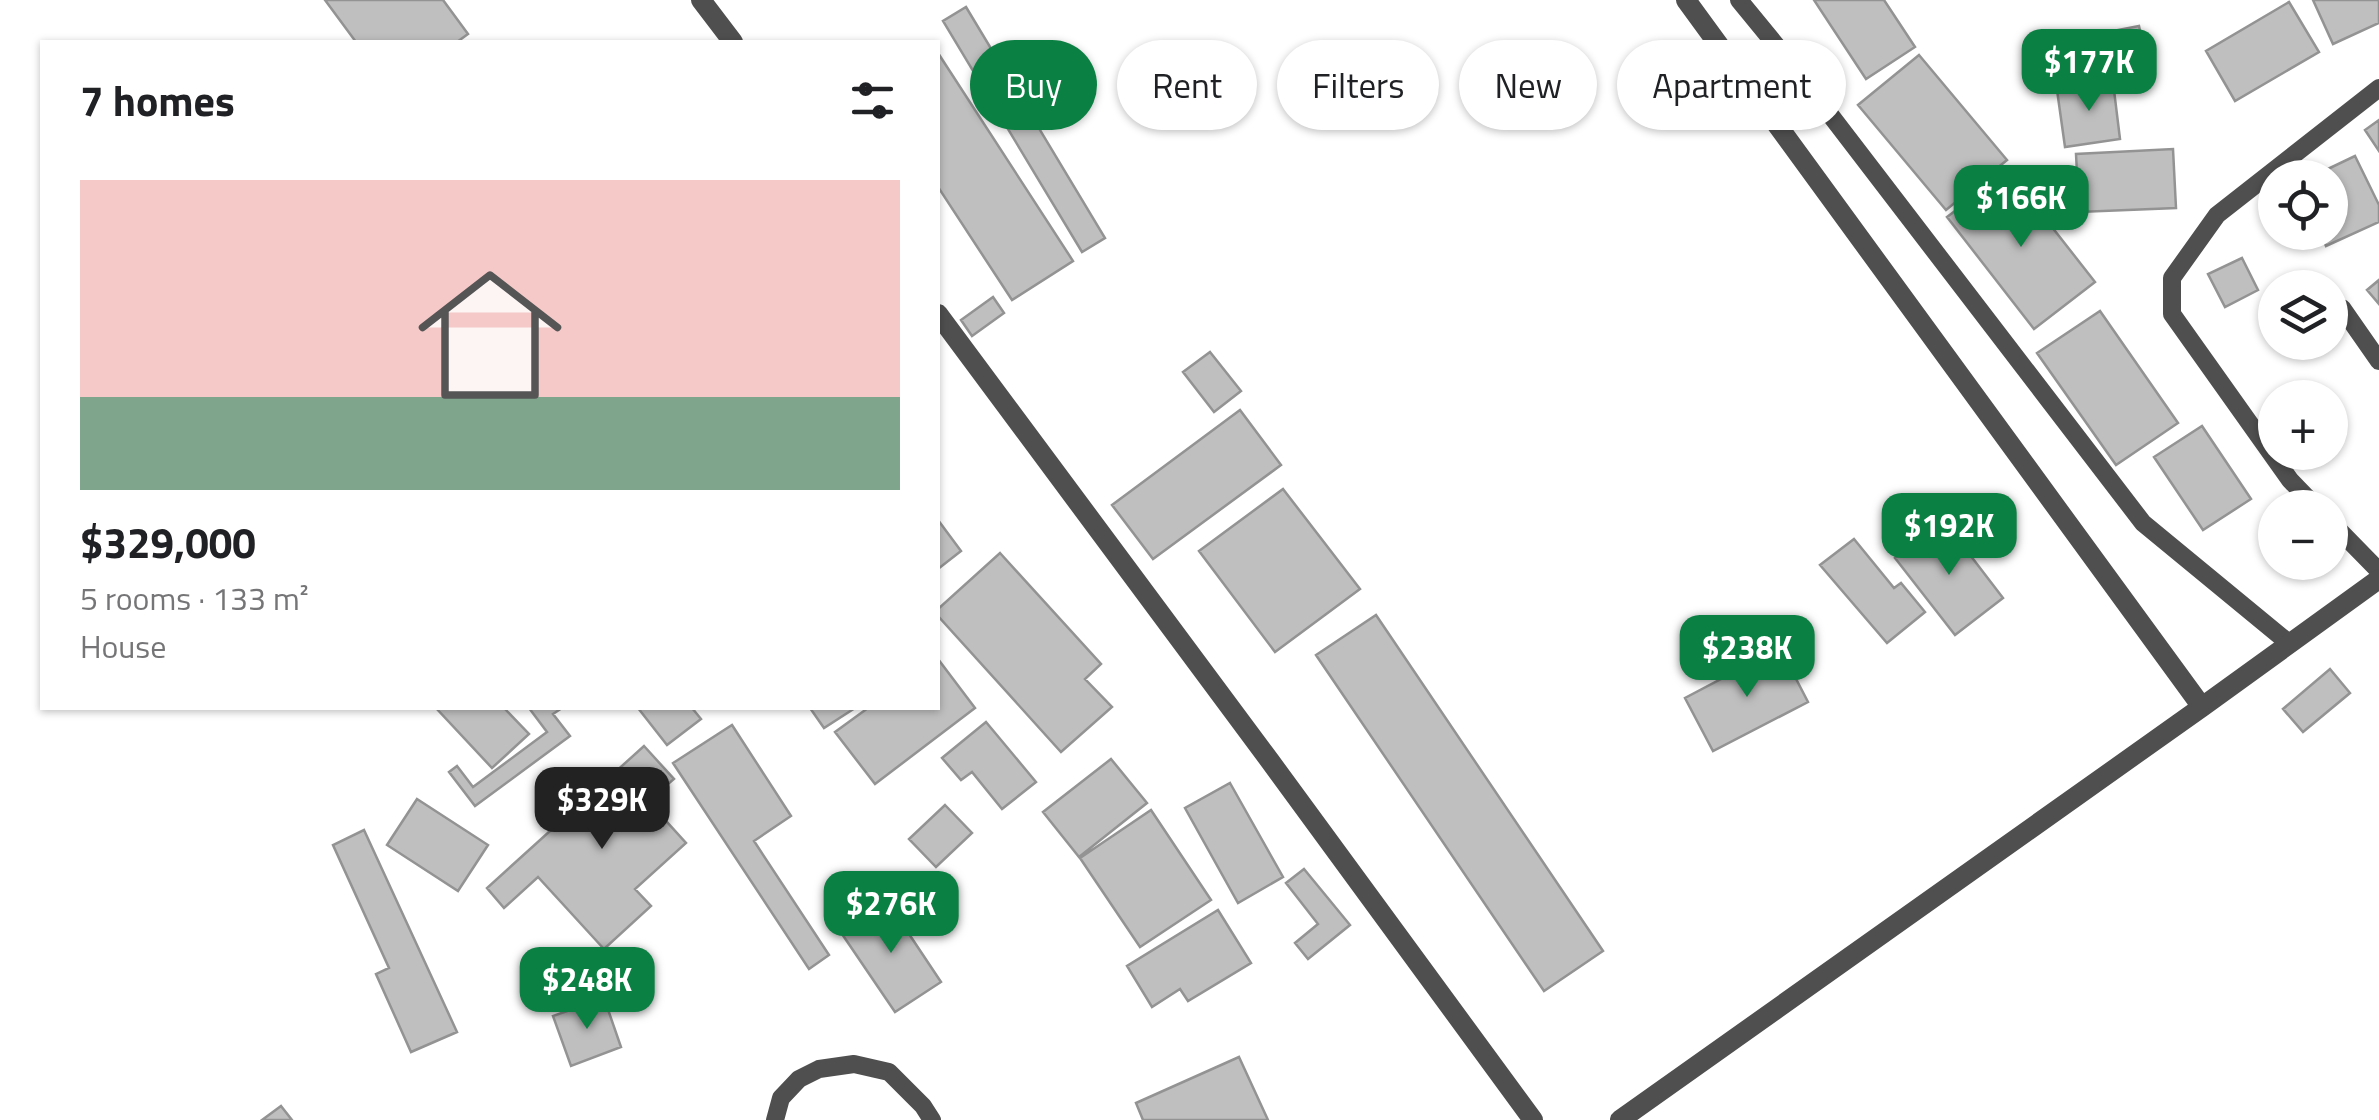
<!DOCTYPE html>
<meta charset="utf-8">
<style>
body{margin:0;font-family:"Titillium Web",sans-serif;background:#f6f6f6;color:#202124;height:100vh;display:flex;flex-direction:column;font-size:38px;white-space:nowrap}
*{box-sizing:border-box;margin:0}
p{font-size:32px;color:#757577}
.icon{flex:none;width:55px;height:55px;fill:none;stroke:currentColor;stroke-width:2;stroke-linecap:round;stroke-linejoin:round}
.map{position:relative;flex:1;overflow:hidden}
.side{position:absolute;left:40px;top:40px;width:900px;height:670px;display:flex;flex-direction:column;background:#fff;border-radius:0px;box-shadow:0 2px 8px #0004}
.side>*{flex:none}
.top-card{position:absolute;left:970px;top:40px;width:950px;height:90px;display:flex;gap:20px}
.fabs{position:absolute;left:2258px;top:160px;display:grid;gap:20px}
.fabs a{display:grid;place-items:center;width:90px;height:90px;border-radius:50%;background:#fff;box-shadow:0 2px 8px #0004;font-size:50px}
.price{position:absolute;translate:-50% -85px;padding:0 22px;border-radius:20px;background:#0b8043;color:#fff;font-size:32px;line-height:65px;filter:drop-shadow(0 2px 5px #0008)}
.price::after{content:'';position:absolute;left:50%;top:60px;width:30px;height:22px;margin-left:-15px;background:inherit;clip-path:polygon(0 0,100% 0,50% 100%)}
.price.selected{background:#222;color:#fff}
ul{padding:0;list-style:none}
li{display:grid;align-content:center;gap:20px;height:530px;padding:0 40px}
li span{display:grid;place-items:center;height:310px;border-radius:0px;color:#555}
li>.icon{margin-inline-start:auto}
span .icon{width:180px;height:180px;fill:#fffc;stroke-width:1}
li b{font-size:42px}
h2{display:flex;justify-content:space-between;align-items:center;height:120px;padding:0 40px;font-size:42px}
.pill{padding:0 35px;border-radius:45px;background:#fff;box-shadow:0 2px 8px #0004;font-size:35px;line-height:90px}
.pill.selected{background:#0b8043;color:#fff}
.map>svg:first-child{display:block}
.building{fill:#bfbfbf;stroke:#939393;stroke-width:2.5}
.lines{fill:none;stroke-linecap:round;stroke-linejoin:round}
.lane{stroke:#4f4f4f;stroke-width:18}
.street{stroke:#4f4f4f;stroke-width:20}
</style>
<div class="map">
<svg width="2379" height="1120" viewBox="0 0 2379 1120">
<rect width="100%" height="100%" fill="#fff"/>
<path class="building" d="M325 0H443L468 34 457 42H356Z
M1814 0H1884L1915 47 1866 79Z
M2313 0H2379V23L2333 44Z
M2289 2 2319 52 2235 101 2206 51Z
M966 7 1105 238 1082 252 943 21Z
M2139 26 2146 57 2115 64 2108 32Z
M938 53 1073 261 1012 300 938 187Z
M1919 55 2007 160 1946 210 1858 105Z
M2113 82 2120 139 2065 147 2057 90Z
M2379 120V151L2365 130Z
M2173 149 2176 208 2079 212 2076 154Z
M2355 156 2379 205V222L2326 246 2320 232H2330V178H2309Z
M2008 171 2095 282 2034 329 1947 217Z
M2242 258 2258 290 2225 307 2208 274Z
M2379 280V304L2367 290Z
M993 297 1004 313 972 336 961 320Z
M2100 311 2178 423 2116 465 2037 353Z
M1210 352 1241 391 1214 412 1183 372Z
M1240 410 1281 465 1153 559 1112 505Z
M2202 426 2251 499 2203 530 2154 457Z
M1283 489 1360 589 1275 652 1199 551Z
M938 520 961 551 938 569Z
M1944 521 2003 598 1955 635 1895 558Z
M1854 539 1894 588 1901 583 1925 612 1887 643 1820 565Z
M1000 553 1101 664 1085 679 1112 707 1061 752 938 616V609Z
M1376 615 1603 951 1544 991 1316 655Z
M1780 648 1808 702 1713 751 1685 698Z
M938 659 975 708 875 784 835 732 868 708H938Z
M2330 669 2350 693 2303 732 2283 709Z
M436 708H504L529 734 492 768Z
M529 708H562L553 714 570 736 475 806 449 772 457 766 473 787 547 732Z
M638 708H692L701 719 667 745Z
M810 708H855L824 728Z
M986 722 1036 782 1002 809 972 772 961 780 942 758Z
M732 725 791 816 754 841 829 955 809 969 673 763Z
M644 746 674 779 648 801 686 843 635 889 651 906 604 949 538 877 504 908 487 888Z
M1111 759 1147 803 1079 857 1043 812Z
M1230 783 1283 877 1238 903 1185 808Z
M417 799 488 845 458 891 387 845Z
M945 805 972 833 936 867 909 839Z
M1151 810 1211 900 1140 947 1080 858Z
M364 830 457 1032 411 1052 376 974 389 968 333 845Z
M1304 869 1350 925 1308 959 1295 943 1318 924 1286 883Z
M887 901 941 982 895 1012 840 931Z
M1218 910 1251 963 1188 1001 1180 989 1152 1007 1127 966Z
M604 998 621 1047 571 1066 553 1016Z
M1239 1057 1268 1120H1143L1136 1103Z
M281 1106 292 1120H262Z"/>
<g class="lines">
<path class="lane" d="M1739 0 1789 61 2143 523 2290 644
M2342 308 2379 361
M2317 508 2290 480 2172 314V278L2217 215 2379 88
M2330 521 2379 571
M775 1120 781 1098 799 1079 819 1069 854 1064 889 1072 923 1106 932 1120"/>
<path class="street" d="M701 0 733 42
M1686 0 2202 707
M938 314 1270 761 1533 1120
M1620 1120 2202 707 2379 579"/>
</g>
</svg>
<div class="fabs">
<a><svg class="icon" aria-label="locate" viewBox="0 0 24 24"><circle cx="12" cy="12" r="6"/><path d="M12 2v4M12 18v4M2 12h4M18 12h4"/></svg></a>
<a><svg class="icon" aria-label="layers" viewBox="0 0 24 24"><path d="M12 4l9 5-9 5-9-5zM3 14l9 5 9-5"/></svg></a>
<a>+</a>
<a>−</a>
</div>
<b class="price" style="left:2089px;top:114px">$177K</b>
<b class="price" style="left:2021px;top:250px">$166K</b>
<b class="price" style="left:1949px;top:578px">$192K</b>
<b class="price" style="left:1747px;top:700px">$238K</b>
<b class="price selected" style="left:602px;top:852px">$329K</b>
<b class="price" style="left:891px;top:956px">$276K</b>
<b class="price" style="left:587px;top:1032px">$248K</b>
<div class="top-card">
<a class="pill selected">Buy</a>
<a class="pill">Rent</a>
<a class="pill">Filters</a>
<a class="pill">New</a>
<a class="pill">Apartment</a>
</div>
<section class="side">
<h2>7 homes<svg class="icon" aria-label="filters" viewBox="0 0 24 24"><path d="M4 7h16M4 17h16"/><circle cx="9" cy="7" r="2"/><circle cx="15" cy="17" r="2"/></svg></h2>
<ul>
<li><span style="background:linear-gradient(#f6c9c9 70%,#7fa58c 0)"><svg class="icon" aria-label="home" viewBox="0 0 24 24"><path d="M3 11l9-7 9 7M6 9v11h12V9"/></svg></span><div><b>$329,000</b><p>5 rooms · 133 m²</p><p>House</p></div></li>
</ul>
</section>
</div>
